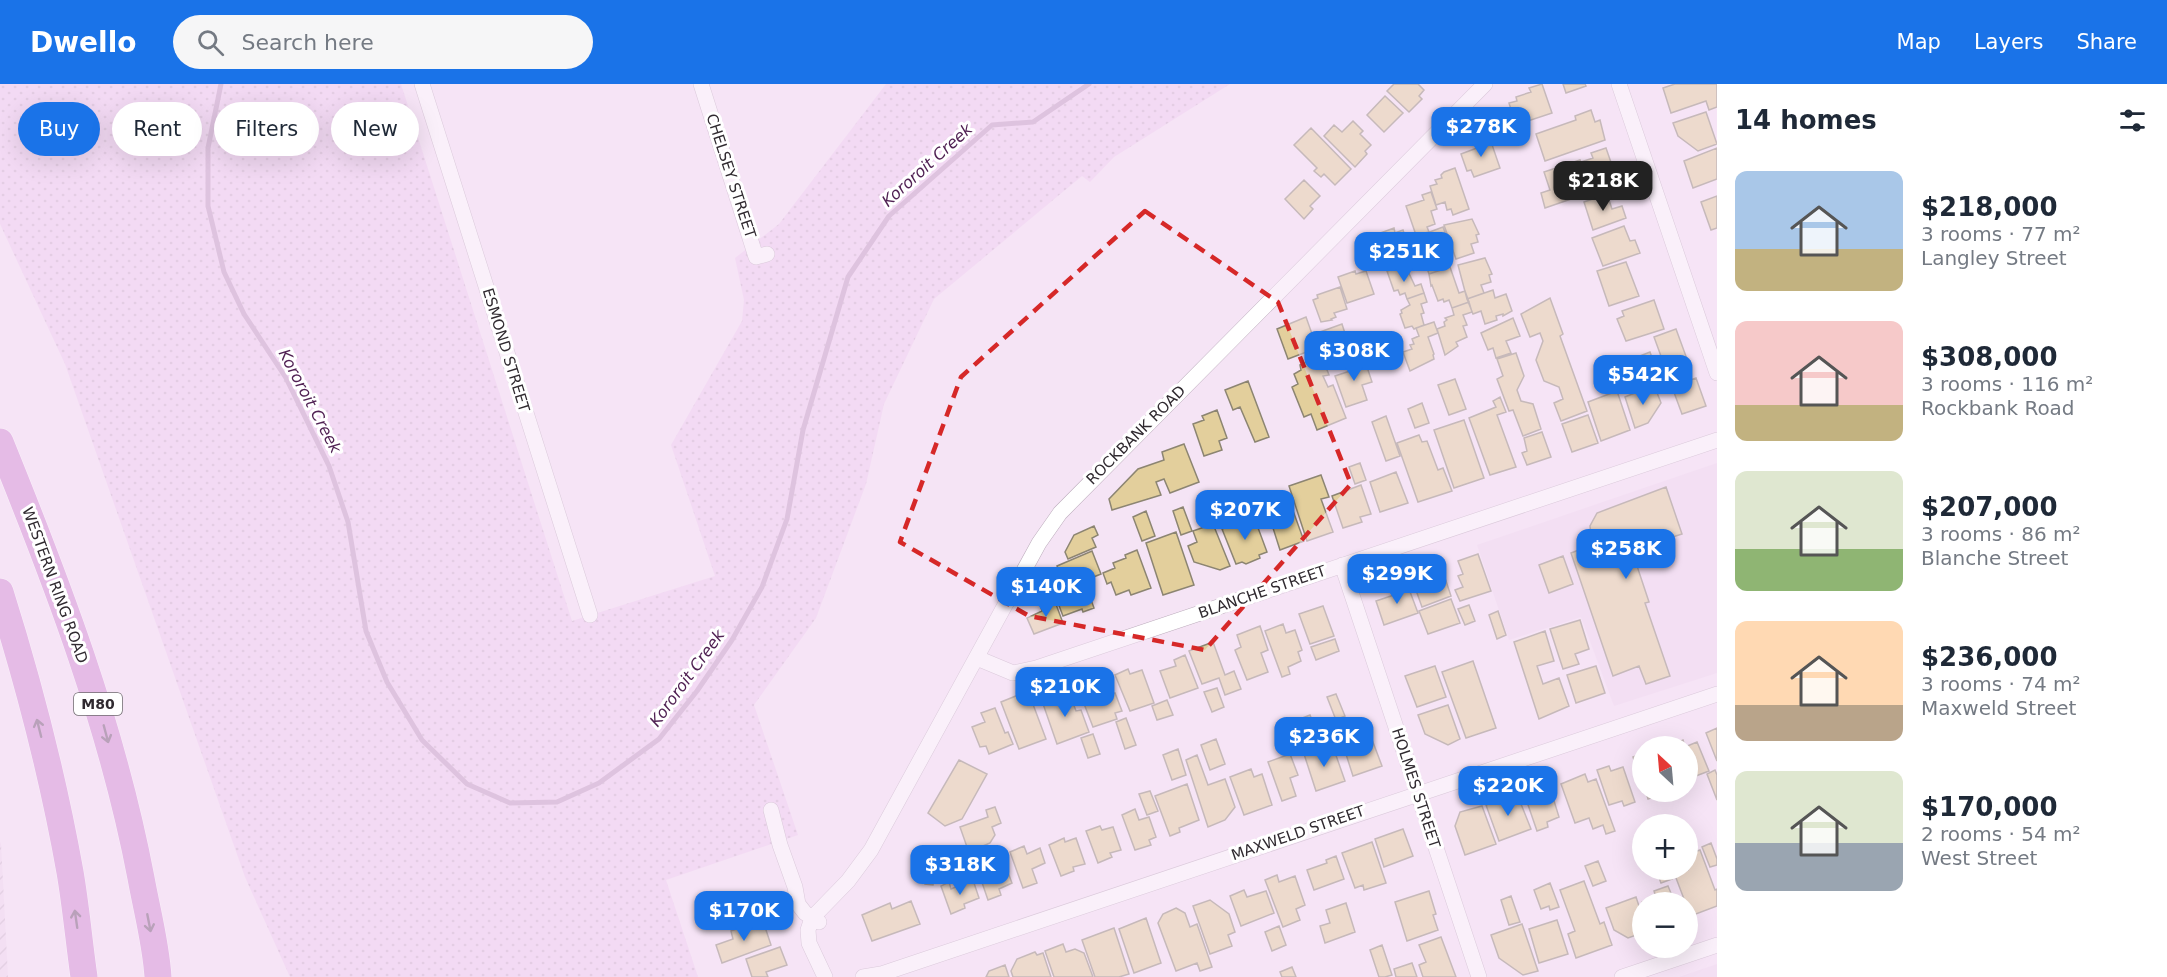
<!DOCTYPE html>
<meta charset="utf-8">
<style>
body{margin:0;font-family:"DejaVu Sans",sans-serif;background:#f6f6f7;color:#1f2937;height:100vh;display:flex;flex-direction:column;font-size:22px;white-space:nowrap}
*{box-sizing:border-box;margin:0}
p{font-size:20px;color:#747a83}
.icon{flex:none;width:33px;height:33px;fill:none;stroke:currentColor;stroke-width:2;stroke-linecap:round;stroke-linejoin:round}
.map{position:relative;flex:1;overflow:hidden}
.panel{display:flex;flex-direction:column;background:#fff;width:450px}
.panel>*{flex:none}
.banner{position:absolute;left:18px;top:18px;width:570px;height:54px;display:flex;gap:12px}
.needle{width:39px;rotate:334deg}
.tools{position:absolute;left:1632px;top:652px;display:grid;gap:12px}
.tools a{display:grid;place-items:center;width:66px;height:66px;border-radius:50%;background:#fff;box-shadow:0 6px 24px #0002;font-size:30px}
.price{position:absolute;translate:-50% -51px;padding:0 14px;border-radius:12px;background:#1a73e8;color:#fff;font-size:20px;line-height:39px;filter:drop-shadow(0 2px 3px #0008)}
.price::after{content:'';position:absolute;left:50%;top:36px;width:18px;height:14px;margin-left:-9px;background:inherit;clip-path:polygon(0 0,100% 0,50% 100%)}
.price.active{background:#222;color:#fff}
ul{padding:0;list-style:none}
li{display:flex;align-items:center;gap:18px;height:150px;padding:0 18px}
li span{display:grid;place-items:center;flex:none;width:168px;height:120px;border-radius:12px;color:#555}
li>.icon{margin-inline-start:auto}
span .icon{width:72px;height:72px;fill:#fffc;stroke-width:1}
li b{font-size:26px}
h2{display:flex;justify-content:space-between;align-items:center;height:72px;padding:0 18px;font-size:26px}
.tag{padding:0 21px;border-radius:27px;background:#fff;box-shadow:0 6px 24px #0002;font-size:21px;line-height:54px}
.tag.active{background:#1a73e8;color:#fff}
header{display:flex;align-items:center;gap:36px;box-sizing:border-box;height:84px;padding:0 30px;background:#1a73e8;color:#fff}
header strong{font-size:28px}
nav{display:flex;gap:33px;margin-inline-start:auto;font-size:21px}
.search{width:420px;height:54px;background:#f6f6f7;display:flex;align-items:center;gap:15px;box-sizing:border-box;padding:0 21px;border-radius:33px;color:#747a83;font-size:22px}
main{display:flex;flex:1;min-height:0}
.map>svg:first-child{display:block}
.built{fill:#f0d9f0}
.industrial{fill:url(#industrial-furrows)}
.park{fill:url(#park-dots)}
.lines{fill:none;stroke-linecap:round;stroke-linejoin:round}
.stream{stroke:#c29cc3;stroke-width:5}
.building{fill:#e3cf9c;stroke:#8c8572;stroke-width:1.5}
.minor-casing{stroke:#bbabbb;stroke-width:16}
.motorway-casing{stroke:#fff;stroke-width:28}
.minor{stroke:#fff;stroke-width:15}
.motorway{stroke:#d08bd3;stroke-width:27}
.oneway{stroke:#705171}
.marked{fill:none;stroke:#d62828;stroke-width:4.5;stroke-dasharray:12 8;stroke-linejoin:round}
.labels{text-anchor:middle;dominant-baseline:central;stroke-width:6;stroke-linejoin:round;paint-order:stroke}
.shield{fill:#fff;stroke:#6e6a6e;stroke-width:1.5}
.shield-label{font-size:14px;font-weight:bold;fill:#302a30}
.street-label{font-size:15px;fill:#302a30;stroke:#fff}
.water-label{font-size:16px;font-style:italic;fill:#512254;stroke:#fff}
</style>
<header>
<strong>Dwello</strong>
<div class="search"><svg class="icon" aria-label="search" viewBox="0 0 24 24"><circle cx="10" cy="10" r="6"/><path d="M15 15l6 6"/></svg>Search here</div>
<nav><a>Map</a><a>Layers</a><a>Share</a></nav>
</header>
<main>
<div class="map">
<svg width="1717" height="893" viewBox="0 0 1717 893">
<defs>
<pattern id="industrial-furrows" width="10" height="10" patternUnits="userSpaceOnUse" patternTransform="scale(1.5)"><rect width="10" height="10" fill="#f0d9f0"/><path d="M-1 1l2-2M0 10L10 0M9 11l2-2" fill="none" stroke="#cebace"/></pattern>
<pattern id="park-dots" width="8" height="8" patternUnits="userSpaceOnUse" patternTransform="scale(1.5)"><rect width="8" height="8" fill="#f0cff1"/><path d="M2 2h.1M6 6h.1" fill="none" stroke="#ceb2cf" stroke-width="1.8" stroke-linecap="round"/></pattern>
</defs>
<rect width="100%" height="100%" fill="#f5e4f5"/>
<path class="built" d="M1717 379V589L1614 622 1581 533 1509 556 1477 461Z
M1717 880V893H1679Z"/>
<path class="industrial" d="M0 758 1 760 8 893H0Z"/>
<path class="park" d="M0 0H401L572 537 715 492 671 361 742 237 744 216 735 174 779 140 886 0H1230L1114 73 1090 98 1082 92 934 215 884 320 866 400 816 534 754 621 798 751 666 796 698 893H290L245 793 65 280 0 140Z"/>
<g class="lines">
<path class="stream" d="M221 0 208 64V122L224 188 244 230 286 294 329 382 348 438 366 547 387 598 422 656 467 700 510 719 557 718 599 699 659 655 697 607 732 556 762 503 787 435 803 346 848 193 889 132 992 41 1033 38 1089 0"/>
</g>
<path class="building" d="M1394 0H1418L1424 6 1419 12 1422 15 1409 28 1387 7Z
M1542 0 1552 29 1516 41 1509 19 1517 17 1516 13 1531 8 1529 4Z
M1563 0H1585L1586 2 1566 9Z
M1675 0H1717V23L1709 26 1706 17 1671 29 1663 4Z
M1385 12 1403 29 1384 48 1367 31Z
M1591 26 1595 38 1600 36 1605 56 1545 77 1536 50 1576 36 1575 32Z
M1706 28 1717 60 1698 67 1678 52 1673 39Z
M1353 37 1363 47 1360 50 1371 61 1365 67 1367 70 1355 83 1324 52 1334 41 1342 48Z
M1311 44 1351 85 1335 101 1324 90 1321 93 1314 87 1317 84 1294 61Z
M1489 52 1500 84 1474 93 1471 86 1467 87 1461 70 1477 64 1474 56Z
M1606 64 1615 90 1571 105 1574 114 1545 124 1541 109 1550 106 1544 88 1580 76 1581 78 1593 74 1591 69Z
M1717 64V95L1693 104 1684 77Z
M1455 84 1469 125 1453 131 1451 125 1447 126 1445 118 1436 121 1430 102 1437 100 1435 96 1442 94 1441 91 1444 88Z
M1304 96 1320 112 1310 122 1313 125 1304 135 1285 115Z
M1431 108 1437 125 1431 127 1435 140 1427 143 1429 148 1416 151 1406 122 1424 116 1422 111Z
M1607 110 1612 125 1622 122 1626 134 1593 146 1584 118Z
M1717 112V144L1711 146 1701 118Z
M1472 135 1479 150 1476 151 1478 158 1471 160 1474 169 1456 175 1444 141Z
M1624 142 1630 157 1635 156 1640 169 1603 182 1592 154Z
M1443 143 1447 154 1441 156 1450 183 1429 190 1427 184 1425 185 1420 163 1430 157 1427 149Z
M1394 144 1395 149 1403 146 1409 165 1382 174 1375 151Z
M1485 174 1492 190 1489 191 1491 198 1481 201 1484 209 1467 215 1458 181Z
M1626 178 1639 212 1609 222 1597 187Z
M1405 181 1415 202 1421 200 1424 209 1407 215 1405 209 1400 211 1398 206 1394 207 1387 187Z
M1450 183 1459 209 1465 207 1469 218 1452 224 1449 216 1444 218 1443 215 1438 217 1432 201 1431 202 1429 190Z
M1355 187 1356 190 1366 187 1374 210 1347 219 1338 193Z
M1340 203 1347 225 1334 229 1336 233 1331 235 1332 236 1321 238 1313 216 1318 214 1317 211Z
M1493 206 1495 214 1506 210 1512 227 1503 232V230L1496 232 1497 236 1485 240 1481 227 1473 230 1467 215Z
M1424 209 1427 218 1421 220 1424 229 1421 230 1424 241 1414 245 1412 242 1405 244 1400 230 1402 229 1401 226 1410 221 1407 215Z
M1550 214 1563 250 1560 252 1587 327 1561 337 1554 319 1563 315 1559 303 1544 297 1536 276 1543 257 1540 249 1530 253 1521 230Z
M1654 216 1664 245 1626 257 1617 235 1624 232 1622 227Z
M1469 218 1472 228 1463 231 1467 241 1463 242 1467 253 1456 258 1458 262 1445 271 1437 245 1445 242 1444 238 1447 236 1445 234 1454 231 1452 224Z
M1306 233 1317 264 1288 275 1277 245Z
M1513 234 1520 252 1506 257 1511 269 1496 274 1493 264 1488 266 1481 249Z
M1434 238 1438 249 1428 253 1434 270 1433 271 1434 275 1410 287 1403 268 1412 265 1410 261 1414 260 1412 255 1419 252 1416 244Z
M1342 240 1348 259 1355 257 1360 270 1349 276 1350 278 1332 282 1320 248Z
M1676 245 1691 286 1669 294 1654 253Z
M1650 268 1659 294 1649 297 1640 272Z
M1516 269 1524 292 1517 306 1521 317 1533 320 1541 345 1523 352 1513 326 1509 327 1497 295 1503 292 1497 275Z
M1321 271 1329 291 1323 292 1328 303 1333 301 1346 334 1317 346 1311 330 1304 333 1292 303 1298 300 1294 290 1301 286 1300 281Z
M1363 271 1372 298 1362 301 1367 316 1346 323 1335 292 1353 286 1349 276Z
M1696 294 1706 322 1682 330 1672 303Z
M1455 295 1466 325 1449 331 1438 301Z
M1248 297 1269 353 1255 358 1240 323 1233 326 1225 306Z
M1654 301 1661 319 1648 339 1635 344 1625 313Z
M1617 307 1630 346 1601 357 1588 318Z
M1500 313 1506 328 1497 331 1516 383 1490 391 1469 334 1496 323 1493 317Z
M1422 319 1429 339 1415 344 1408 325Z
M1217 326 1227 354 1219 357 1222 366 1204 372 1193 340 1204 336 1202 332Z
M1588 331 1598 359 1572 368 1562 340Z
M1386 332 1400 372 1386 377 1372 338Z
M1464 336 1484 394 1454 404 1434 346Z
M1542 348 1551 373 1527 381 1522 369 1527 367 1524 354Z
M1419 351 1422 358 1427 357 1438 386 1443 384 1452 407 1418 418 1397 359Z
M1184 360 1199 398 1170 409 1164 395 1156 398 1161 411 1112 426 1109 415 1138 385 1164 376 1162 368Z
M1360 379 1366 396 1355 400 1349 383Z
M1396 388 1408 419 1380 428 1370 398Z
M1321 391 1329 413 1321 415 1333 448 1307 457 1289 402Z
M1361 401 1371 430 1360 433 1362 438 1343 444 1332 412Z
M1666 403 1682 450 1660 457 1664 467 1635 476 1649 518 1645 519 1670 592 1646 600 1639 582 1613 592 1571 469 1592 461 1590 442 1597 429Z
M1263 408 1274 437 1262 441 1251 413Z
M1223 410 1233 437 1220 443 1210 415Z
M1183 423 1192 447 1181 451 1173 427Z
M1292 424 1304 457 1280 466 1273 444 1285 439 1280 428Z
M1146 427 1155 452 1142 457 1133 433Z
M1254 433 1267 468 1259 471 1260 474 1246 480 1242 478 1236 480 1222 445Z
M1213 440 1230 482 1220 486 1194 478 1188 462 1197 458 1193 447Z
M1094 442 1098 451 1092 454 1096 463 1068 475 1065 468 1074 451Z
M1176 448 1194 501 1163 511 1146 459Z
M1137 466 1151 504 1131 511 1129 506 1116 511 1111 498 1107 500 1103 489 1115 484 1113 479 1126 474 1125 471Z
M1092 467 1101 490 1053 509 1048 496 1060 490 1057 482Z
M1478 470 1491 507 1460 517 1455 506 1463 503 1458 492 1463 490 1458 477Z
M1563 472 1573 500 1549 509 1539 481Z
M1419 492 1422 499 1428 497 1429 500 1445 494 1451 512 1422 523 1412 495Z
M1406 497 1418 529 1384 541 1376 517 1397 510 1395 502Z
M1086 502 1094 524 1083 528 1082 525 1063 532 1055 511 1071 504 1073 508Z
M1054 515 1063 539 1034 550 1027 534 1042 527 1040 520Z
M1451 515 1460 539 1428 550 1419 527Z
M1469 521 1475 537 1465 541 1458 525Z
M1323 522 1334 552 1310 560 1299 530Z
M1498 527 1506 551 1497 555 1489 531Z
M1580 536 1589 565 1575 570 1579 580 1563 585 1550 545Z
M1283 540 1286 549 1295 546 1302 566 1298 568 1301 577 1288 583 1290 590 1282 593 1265 547Z
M1260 542 1268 566 1261 569 1268 588 1247 596 1235 566 1241 563 1237 551Z
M1545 547 1554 577 1537 582 1543 600 1559 594 1569 622 1539 635 1514 558Z
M1335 555 1339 567 1316 576 1311 563Z
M1213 558 1225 591 1234 587 1241 605 1225 611 1219 594 1202 600 1189 567Z
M1185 571 1198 604 1170 614 1160 587 1176 582 1174 576Z
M1473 577 1496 644 1466 654 1442 588Z
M1435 582 1446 613 1417 623 1405 592Z
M1596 582 1605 609 1576 619 1567 591Z
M1128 585 1130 590 1142 586 1154 619 1130 627 1115 591Z
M1105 595 1111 610 1115 609 1122 627 1115 629 1117 635 1093 643 1078 604Z
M1217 604 1224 623 1212 628 1204 608Z
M1068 606 1076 627 1081 626 1089 648 1057 660 1042 617Z
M1028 607 1046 655 1019 665 1001 618Z
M1336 610 1345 632 1336 636 1327 613Z
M1167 616 1173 631 1157 636 1152 622Z
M1448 621 1460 655 1448 661 1425 650 1418 631Z
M995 624 1005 649 1008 648 1013 660 989 670 986 662 980 663 972 643 985 638 981 629Z
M1310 631 1317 649 1307 653 1300 635Z
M1126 634 1136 661 1125 665 1116 638Z
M1365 638 1370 649 1353 656 1348 646Z
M1333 639 1339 656 1330 659 1324 643Z
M1717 644V677L1706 649Z
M1296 649 1302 664 1292 669 1286 653Z
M1093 650 1100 670 1088 674 1081 654Z
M1371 653 1382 682 1353 692 1344 664Z
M1216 655 1225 680 1210 686 1201 661Z
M1683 656 1685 663 1697 658 1709 687 1688 695V663L1670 662Z
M1332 660 1345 697 1316 707 1304 670Z
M1178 665 1186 691 1172 696 1163 671Z
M1290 670 1298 691 1290 694 1296 712 1282 717 1268 678Z
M1642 670V700L1633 673Z
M1197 671 1208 701 1225 695 1235 723 1225 736 1208 743 1186 676Z
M959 676 987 690 962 735 945 742 928 729Z
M1609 682 1611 687 1623 683 1635 718 1624 722 1622 717 1609 721 1597 686Z
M1251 685 1254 693 1262 690 1272 721 1244 731 1230 693Z
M1715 686 1717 691V716L1707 690Z
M1585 690 1588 698 1596 695 1615 747 1606 750 1603 741 1593 745 1589 734 1575 739 1561 700Z
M1187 700 1199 736 1179 744 1180 748 1170 752 1155 712Z
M1150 707 1158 727 1147 731 1139 710Z
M1551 707 1559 733 1547 738 1548 743 1537 747 1525 712 1535 709 1537 712Z
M1646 708H1669L1648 715Z
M1517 710 1531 745 1499 757 1486 721Z
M1482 722 1496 760 1465 771 1455 742 1460 728Z
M995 723 1001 739 992 743 995 751 990 759 983 762 988 775 973 780 960 743 988 733 986 726Z
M1135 725 1139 736 1149 733 1156 753 1149 756 1151 761 1135 766 1122 731Z
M1100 742 1102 746 1113 743 1121 766 1110 769 1112 773 1098 779 1086 747Z
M1403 745 1413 772 1384 783 1375 755Z
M1064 754 1065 758 1076 754 1085 780 1073 783 1074 787 1061 792 1049 761Z
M1372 758 1386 799 1364 806 1363 801 1355 804 1342 769Z
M1711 759 1717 775V781L1710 783 1702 763Z
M1024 762 1027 770 1040 764 1045 779 1032 785 1037 799 1023 804 1010 768Z
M1700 766 1715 806 1717 805V822L1688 833V819H1681V817L1684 815 1673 786H1688V770Z
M1336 772 1344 795 1314 806 1307 786 1327 779 1326 776Z
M1598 777 1606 797 1593 802 1585 782Z
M984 778 987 785 1004 778 1012 799 999 805 1001 811 988 816 976 781Z
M927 784 935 785 933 801 925 800Z
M1656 786H1669L1672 795 1661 799Z
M1277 791 1279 798 1295 792 1305 821 1296 825 1300 836 1283 843 1265 796Z
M973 796 979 814 964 820 965 824 951 830 941 802 949 798 951 805Z
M1584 797 1600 840 1604 838 1612 861 1576 874 1568 850 1575 847 1560 806Z
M1550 799 1559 823 1550 826 1549 822 1541 825 1534 806Z
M1668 802 1675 819H1642V818L1656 813 1654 807Z
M1244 806 1247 813 1266 807 1274 829 1241 842 1230 812Z
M1429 807 1436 830 1433 831 1438 846 1407 857 1395 818Z
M1511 812 1520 838 1509 841 1501 816Z
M1636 813 1642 831V849L1628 854 1614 846 1606 824Z
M1210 816 1229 830 1235 848 1228 851 1232 862 1210 870 1193 822Z
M911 817 920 840 872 857 862 831 890 819 892 825Z
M1346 819 1355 848 1325 859 1320 842 1330 839 1326 826Z
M1176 824 1185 829 1190 843 1197 840 1212 883 1200 887 1197 879 1176 887 1158 839 1163 830Z
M1146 834 1161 879 1134 889 1119 845Z
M1557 836 1568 870 1539 879 1529 845Z
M757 837 760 845 765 843 771 861 722 879 716 861 733 855 731 847Z
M1522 840 1538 887 1523 891 1499 874 1491 851Z
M1279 842 1286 861 1272 867 1265 848Z
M1114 844 1129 890 1119 893H1095L1082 856Z
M1441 853 1456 893H1423L1419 881 1426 878 1419 861Z
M1063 860 1066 868 1075 865 1084 869 1093 893H1054L1045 867Z
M1382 861 1392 891 1385 893H1379L1370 866Z
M780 863 787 881 766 888 768 893H752L746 875Z
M1035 868 1037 871 1043 869 1051 893H1013L1011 887 1017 875Z
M1412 879 1417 893H1396L1394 885Z
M1005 881 1009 893H986L989 887Z
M1292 883 1296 893H1282L1280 888Z"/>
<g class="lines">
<defs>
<path id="minor" d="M422 0 590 531
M701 0 756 173 767 170
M1619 0 1717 289
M1342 481 1479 893
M977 574 1013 589 1036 584 1717 356
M771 726 780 761 795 803 798 820 805 829 819 838
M825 893 809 859 808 846 812 834 848 797 871 766 1039 459 1060 429 1485 0
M863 893 881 890 1717 610
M1622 893 1717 861"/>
<path id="motorway" d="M0 358C58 501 112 642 141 794 147 827 156 860 158 893
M0 508C29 600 53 693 70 788 76 823 79 858 84 893"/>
</defs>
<use href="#minor" class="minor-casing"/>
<use href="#motorway" class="motorway-casing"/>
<use href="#minor" class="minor"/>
<use href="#motorway" class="motorway"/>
</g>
<defs><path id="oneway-shaft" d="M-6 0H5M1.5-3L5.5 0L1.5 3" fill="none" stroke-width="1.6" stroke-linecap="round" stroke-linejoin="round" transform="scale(1.5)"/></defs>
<g class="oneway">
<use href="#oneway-shaft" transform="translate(39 644) rotate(-104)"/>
<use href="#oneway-shaft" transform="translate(106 650) rotate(75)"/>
<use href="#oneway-shaft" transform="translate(76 835) rotate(-98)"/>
<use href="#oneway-shaft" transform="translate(149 839) rotate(79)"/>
</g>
<path d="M0 0H1717V893H0ZM1145 127 1278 218 1351 400 1205 566 1029 532 900 458 961 293Z" fill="#f5e4f5" fill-opacity=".55" fill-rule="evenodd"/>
<path class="marked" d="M1145 127 1278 218 1351 400 1205 566 1029 532 900 458 961 293Z"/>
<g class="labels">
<rect class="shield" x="74" y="609" width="48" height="22" rx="4.5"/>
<g class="shield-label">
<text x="98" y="620">M80</text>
</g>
<g class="street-label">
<text transform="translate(731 92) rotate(72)">CHELSEY STREET</text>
<text transform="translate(506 266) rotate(73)">ESMOND STREET</text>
<text transform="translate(1136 351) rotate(-45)">ROCKBANK ROAD</text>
<text transform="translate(55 501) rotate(70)">WESTERN RING ROAD</text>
<text transform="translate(1262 508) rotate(-19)">BLANCHE STREET</text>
<text transform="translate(1416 704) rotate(72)">HOLMES STREET</text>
<text transform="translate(1298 749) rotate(-19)">MAXWELD STREET</text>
</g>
<g class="water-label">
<text transform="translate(927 81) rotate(-42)">Kororoit Creek</text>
<text transform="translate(310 317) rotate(62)">Kororoit Creek</text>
<text transform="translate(687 594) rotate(-54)">Kororoit Creek</text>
</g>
</g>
</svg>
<div class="tools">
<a><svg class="needle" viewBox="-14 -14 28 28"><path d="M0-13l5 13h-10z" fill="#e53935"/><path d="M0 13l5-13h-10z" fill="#747a83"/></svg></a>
<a>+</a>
<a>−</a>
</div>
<b class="price" style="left:1481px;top:74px">$278K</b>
<b class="price active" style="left:1603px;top:128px">$218K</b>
<b class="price" style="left:1404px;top:199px">$251K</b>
<b class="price" style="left:1354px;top:298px">$308K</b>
<b class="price" style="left:1643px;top:322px">$542K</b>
<b class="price" style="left:1245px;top:457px">$207K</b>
<b class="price" style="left:1626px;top:496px">$258K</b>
<b class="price" style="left:1397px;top:521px">$299K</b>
<b class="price" style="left:1046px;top:534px">$140K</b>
<b class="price" style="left:1065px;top:634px">$210K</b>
<b class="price" style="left:1324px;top:684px">$236K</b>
<b class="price" style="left:1508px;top:733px">$220K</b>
<b class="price" style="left:960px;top:812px">$318K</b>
<b class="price" style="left:744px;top:858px">$170K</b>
<div class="banner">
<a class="tag active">Buy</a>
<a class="tag">Rent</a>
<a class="tag">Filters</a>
<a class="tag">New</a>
</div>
</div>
<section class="panel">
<h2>14 homes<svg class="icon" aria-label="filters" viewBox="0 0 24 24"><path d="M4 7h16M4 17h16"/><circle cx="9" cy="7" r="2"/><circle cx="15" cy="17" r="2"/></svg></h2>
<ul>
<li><span style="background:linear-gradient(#a9c7e8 65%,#c2b280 0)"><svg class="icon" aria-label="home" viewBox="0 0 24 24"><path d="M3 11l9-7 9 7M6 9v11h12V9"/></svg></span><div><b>$218,000</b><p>3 rooms · 77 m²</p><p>Langley Street</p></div></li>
<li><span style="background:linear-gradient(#f6c9c9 70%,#c2b280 0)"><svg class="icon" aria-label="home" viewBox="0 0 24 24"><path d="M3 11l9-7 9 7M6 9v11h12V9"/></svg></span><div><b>$308,000</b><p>3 rooms · 116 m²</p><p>Rockbank Road</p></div></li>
<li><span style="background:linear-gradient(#dfe7d0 65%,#8fb573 0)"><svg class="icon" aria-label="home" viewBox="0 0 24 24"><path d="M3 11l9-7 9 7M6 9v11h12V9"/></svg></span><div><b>$207,000</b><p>3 rooms · 86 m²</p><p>Blanche Street</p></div></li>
<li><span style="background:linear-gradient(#ffd9b3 70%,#b9a48a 0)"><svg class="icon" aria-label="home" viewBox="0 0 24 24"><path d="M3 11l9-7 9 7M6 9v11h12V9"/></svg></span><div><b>$236,000</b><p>3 rooms · 74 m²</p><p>Maxweld Street</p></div></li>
<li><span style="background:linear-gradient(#dfe7d0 60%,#9aa5b1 0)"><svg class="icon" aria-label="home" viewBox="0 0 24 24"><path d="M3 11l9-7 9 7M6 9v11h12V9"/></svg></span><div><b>$170,000</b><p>2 rooms · 54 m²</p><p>West Street</p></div></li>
</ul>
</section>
</main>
